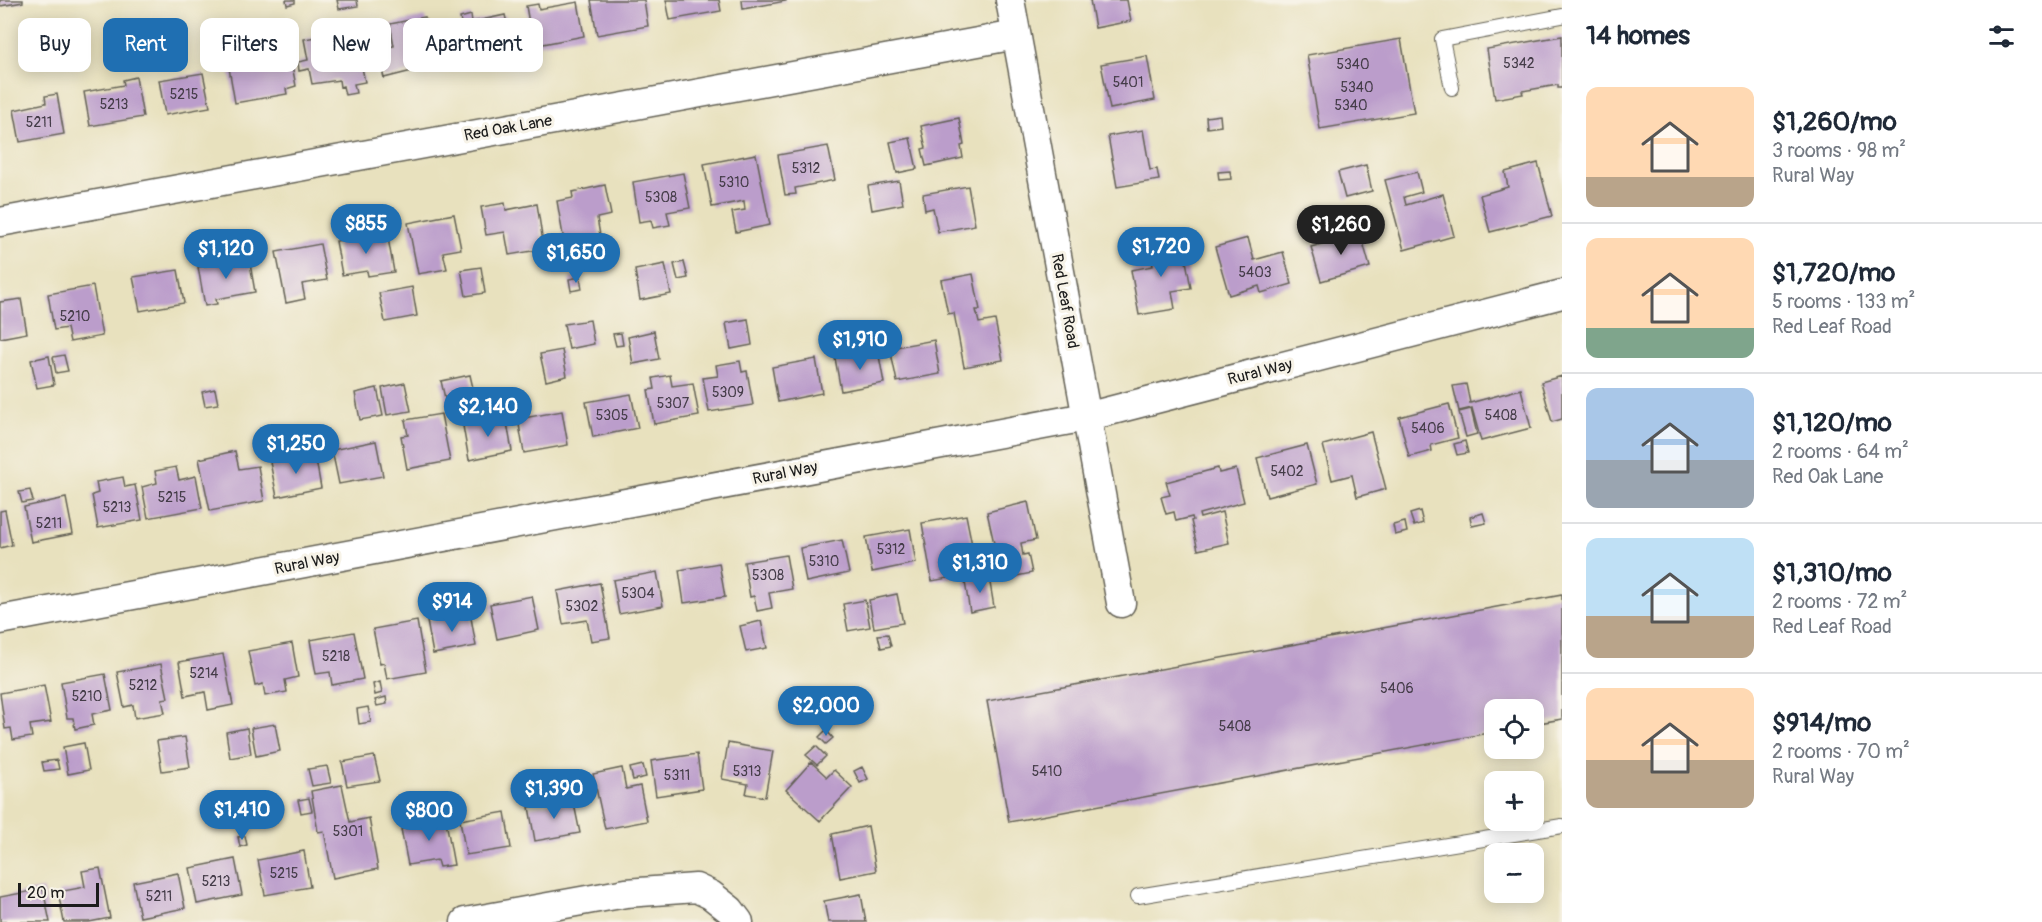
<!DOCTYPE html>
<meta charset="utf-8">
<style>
body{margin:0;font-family:Pangolin,sans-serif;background:#f2f2f3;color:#1f2937;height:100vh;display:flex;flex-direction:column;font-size:22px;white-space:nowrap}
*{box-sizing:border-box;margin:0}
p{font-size:20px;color:#747a83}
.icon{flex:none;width:33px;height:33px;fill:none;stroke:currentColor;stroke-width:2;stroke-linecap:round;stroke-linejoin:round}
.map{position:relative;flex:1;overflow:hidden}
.drawer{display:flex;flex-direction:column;background:#fff;width:480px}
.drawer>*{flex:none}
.top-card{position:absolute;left:18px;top:18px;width:570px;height:54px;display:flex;gap:12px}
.controls{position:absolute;left:1484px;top:699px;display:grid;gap:12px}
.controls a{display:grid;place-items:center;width:60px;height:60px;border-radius:12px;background:#fff;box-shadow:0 3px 15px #0003;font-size:30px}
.scale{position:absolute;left:18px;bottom:15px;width:81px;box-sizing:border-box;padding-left:6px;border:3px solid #1c1c1c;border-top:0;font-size:16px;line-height:21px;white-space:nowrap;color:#1c1c1c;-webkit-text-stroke:4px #f7f3e8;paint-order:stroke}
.price{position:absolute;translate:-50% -51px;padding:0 14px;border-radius:21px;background:#1f6fb2;color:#fff;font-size:20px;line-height:39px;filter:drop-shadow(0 2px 3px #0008)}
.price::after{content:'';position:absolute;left:50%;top:36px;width:18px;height:14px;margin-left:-9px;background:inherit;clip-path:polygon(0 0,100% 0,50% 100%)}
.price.selected{background:#222;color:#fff}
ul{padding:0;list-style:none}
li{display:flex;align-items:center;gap:18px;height:150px;padding:0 24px}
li+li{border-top:2px solid #e0e1e3}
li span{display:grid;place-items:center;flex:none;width:168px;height:120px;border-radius:12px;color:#555}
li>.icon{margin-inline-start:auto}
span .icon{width:72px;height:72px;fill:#fffc;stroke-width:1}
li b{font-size:26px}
h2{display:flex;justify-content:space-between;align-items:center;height:72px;padding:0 24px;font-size:26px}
.pill{padding:0 21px;border-radius:12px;background:#fff;box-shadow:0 3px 15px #0003;font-size:21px;line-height:54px}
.pill.selected{background:#1f6fb2;color:#fff}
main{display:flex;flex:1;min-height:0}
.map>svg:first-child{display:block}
.building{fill:#bb9dcb}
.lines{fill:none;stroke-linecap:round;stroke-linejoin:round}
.service-casing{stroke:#636155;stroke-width:16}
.minor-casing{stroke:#636155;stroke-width:31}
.service{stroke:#fff;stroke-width:14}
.minor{stroke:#fff;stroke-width:28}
.labels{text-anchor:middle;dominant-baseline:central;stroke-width:6;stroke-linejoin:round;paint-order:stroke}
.number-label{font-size:14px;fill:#443c48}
.street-label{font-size:16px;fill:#1c1c1c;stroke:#f7f3e8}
</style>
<main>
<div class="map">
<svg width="1562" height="922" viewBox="0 0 1562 922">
<rect width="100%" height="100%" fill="#f7f3e8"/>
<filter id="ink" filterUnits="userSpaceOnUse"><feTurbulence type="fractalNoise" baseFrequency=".0167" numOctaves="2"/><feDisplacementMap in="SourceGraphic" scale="12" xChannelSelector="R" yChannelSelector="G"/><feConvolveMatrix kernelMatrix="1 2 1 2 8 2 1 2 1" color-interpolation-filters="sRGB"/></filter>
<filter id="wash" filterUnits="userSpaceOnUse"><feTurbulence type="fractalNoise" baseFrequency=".008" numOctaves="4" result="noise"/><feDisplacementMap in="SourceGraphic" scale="24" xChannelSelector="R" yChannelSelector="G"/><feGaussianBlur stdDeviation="1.35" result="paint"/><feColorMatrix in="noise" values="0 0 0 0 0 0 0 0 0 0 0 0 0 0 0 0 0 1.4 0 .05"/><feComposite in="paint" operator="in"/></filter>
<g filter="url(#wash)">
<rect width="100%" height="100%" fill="#e8e1be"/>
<g id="blocks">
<path class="building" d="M0 0H23V2L0 6Z
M286 0H295V3L287 5Z
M337 0H357L358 6 339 9Z
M591 0H644L648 26 597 35Z
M666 0H719L721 11 670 20Z
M742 0H786V1L743 9Z
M1090 0H1127L1131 21 1095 28Z
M578 2 584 36 533 46 526 6 538 4 539 9Z
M471 15 472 22 505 15 513 48 468 58 460 18Z
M425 17 434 62 415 65 416 70 384 78 377 49 394 46 390 24Z
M362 20 364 30 350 32 349 22Z
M285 22 287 32 278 34 276 24Z
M46 32 48 46 36 48 34 34Z
M339 33 343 57 359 53 365 82 354 84 356 93 345 95 343 86 340 87 339 80 312 84 309 69 299 71 298 62 308 60 304 39Z
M1562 36V88H1558V85L1522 91 1523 94 1495 99 1487 49Z
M1401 39 1414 113 1320 129 1307 55Z
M281 54 282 63 291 60 296 86 286 89 287 94 235 103 229 68 269 61 268 56Z
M1147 56 1155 100 1110 109 1101 64Z
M203 73 210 107 165 115 159 80Z
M136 77 143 117 90 126 84 92 124 85 123 80Z
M57 94 64 134 20 142 14 110 46 103 45 96Z
M1220 115 1221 126 1207 128 1206 117Z
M959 118 964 145 961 146 963 158 926 166 922 149 926 148 921 126Z
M1143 130 1150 170 1157 169 1159 180 1117 187 1108 136Z
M910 138 917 169 897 173 890 142Z
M828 146 835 180 795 188 796 194 785 195 778 155Z
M756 154 770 225 736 232 732 212 745 210 744 201 712 207 704 164Z
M1538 163 1552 216 1490 232 1480 195 1508 187 1505 172Z
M1366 165 1372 191 1345 198 1338 172Z
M1230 171 1231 179 1219 180 1218 172Z
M1417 172 1422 192 1404 197 1406 205 1443 194 1454 236 1404 250 1385 180Z
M683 173 690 208 667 212 670 225 653 228 651 220 639 222 633 182Z
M899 181 903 204 872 210 868 186Z
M605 185 611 215 597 218 601 241 565 247 557 201 573 198 572 192Z
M968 186 975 225 938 232 933 208 925 210 923 194Z
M505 203 506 210 537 204 544 249 509 255 505 232 486 235 481 207Z
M454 214 461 249 443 252 447 269 418 274 408 223Z
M1359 228 1370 267 1321 281 1311 247 1349 236 1348 231Z
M387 232 394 272 368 276 367 271 342 275 336 241Z
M1248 238 1254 260 1283 252 1292 284 1261 293 1259 286 1229 295 1215 247Z
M1182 239 1191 288 1172 291 1175 309 1139 315 1131 270 1153 266 1149 245Z
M320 244 327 280 302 284 305 299 286 303 276 252Z
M249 258 255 292 216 299 217 304 205 306 198 267Z
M684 262 688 278 678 280 674 264Z
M665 264 671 294 640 300 635 270Z
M481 267 485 293 466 296 461 270Z
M178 270 184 303 140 311 133 277Z
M973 274 980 310H976L979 323 995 320 1003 360 964 367 954 313 948 314 941 280Z
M580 277 582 289 571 291 569 279Z
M93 286 102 336 70 342 67 328 54 330 48 294Z
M412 287 417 316 385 322 379 293Z
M21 299 27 333 0 338V302Z
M748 319 752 345 731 349 726 323Z
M590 320 594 344 569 349 564 324Z
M654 331 659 359 633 364 628 337Z
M621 333 623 345 616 346 613 334Z
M934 340 940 374 897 382 890 348Z
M562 350 567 376 546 381 540 354Z
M878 350 884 383 841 391 835 358Z
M64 355 68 371 56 373 53 357Z
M49 356 54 385 37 388 31 360Z
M816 359 822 393 778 402 772 367Z
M740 361 742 372 747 371 753 405 709 412 703 378 718 376 716 365Z
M470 375 476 401 447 407 441 381Z
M670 375 672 386 693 383 699 416 654 424 648 390 655 389 653 378Z
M1562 376V419L1552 422 1541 382Z
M405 383 411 411 387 415 382 388Z
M1466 384 1470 403 1521 389 1531 428 1481 441 1472 408 1459 411 1453 386Z
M377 388 383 416 360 420 355 393Z
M215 389 218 404 205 406 202 392Z
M631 394 638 428 593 437 586 402Z
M1449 404 1458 438 1431 445 1432 451 1409 457 1399 417Z
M1471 409 1477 434 1466 437 1459 412Z
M562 411 568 445 524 453 518 419Z
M441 414 450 461 407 469 401 436 408 435 405 420Z
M506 417 512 451 469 460 463 426Z
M1371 432 1386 489 1357 497 1352 475 1332 480 1323 445Z
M376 441 383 476 339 484 332 450Z
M1465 441 1468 453 1457 455 1454 444Z
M1307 445 1317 484 1267 497 1257 458Z
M235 451 239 469 258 466 264 501 210 511 199 459Z
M315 454 321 488 277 497 270 462Z
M176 467 179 480 196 476 202 508 148 518 142 487 157 483 155 471Z
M1218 468 1219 473 1236 469 1244 502 1199 514 1200 518 1222 512 1229 543 1198 550 1191 521 1193 520 1192 517 1176 521 1174 512 1166 514 1161 497 1170 495 1166 482Z
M123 477 125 487 135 485 142 520 98 528 92 495 98 493 96 482Z
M30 490 33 501 22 503 19 492Z
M66 498 73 534 31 542 24 507Z
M1028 502 1036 540 1021 543 1023 555 1028 554 1032 573 1002 579 987 512Z
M5 510 12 545 0 548V511Z
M1420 511 1423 523 1414 526 1410 514Z
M1483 513 1486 523 1472 526 1470 517Z
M966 515 973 550 961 552 965 575 932 581 922 523Z
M1405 522 1407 532 1395 535 1393 525Z
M910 529 916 563 872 572 866 537Z
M842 540 849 573 806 582 800 548Z
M786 555 792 589 769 593 772 608 757 611 754 596 750 597 744 562Z
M719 563 725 597 684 603 679 570Z
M657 572 663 606 619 614 613 580Z
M989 577 994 607 970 612 965 582Z
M600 583 610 638 591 641 587 620 563 624 557 591Z
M897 594 903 623 874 628 869 600Z
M1562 595V719L1533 724V710H1494V732L1009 822 987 701Z
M532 596 539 630 497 639 490 604Z
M865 600 870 627 848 631 843 604Z
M470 612 476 646 433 654 427 621Z
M417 621 426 672 387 679 384 663 380 664 373 629Z
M761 621 767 648 746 652 740 626Z
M354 632 363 679 332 685 330 672 316 674 310 640Z
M888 634 891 646 881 648 878 635Z
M292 643 298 677 285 680 287 692 265 696 263 684 255 686 248 651Z
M223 654 233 705 208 710 205 692 185 696 179 662Z
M161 664 168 698 162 699 165 713 135 718 133 705 124 707 117 672Z
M105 674 112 710 92 714 94 725 75 729 73 718H67L61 682Z
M380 682 382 693 375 695 373 684Z
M44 685 51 722 30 725 32 737 13 740 11 728 5 729 0 693Z
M386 697 387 704 377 706 375 700Z
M368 707 371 722 359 724 357 709Z
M275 724 280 751 256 756 251 728Z
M247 728 251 754 230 758 226 732Z
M826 730 833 738 826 744 819 737Z
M185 737 190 767 162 771 157 741Z
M84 743 89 770 68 774 63 747Z
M728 743 773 751 765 797 746 794 748 784 722 779Z
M816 746 826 756 817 765 806 755Z
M697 754 702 789 656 796 651 761Z
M374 756 380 781 347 786 342 762Z
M57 760 59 769 44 771 42 762Z
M811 762 827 777 834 770 852 787 820 821 786 790Z
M643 765 646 777 633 780 630 768Z
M327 766 331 783 312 786 308 769Z
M862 767 868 779 860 783 854 771Z
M622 768 626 789 640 786 647 821 605 829 593 774Z
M342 785 350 822 369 818 378 869 333 878 324 831 318 832 311 791Z
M309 798 312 811 301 813 298 800Z
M573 799 580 833 535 841 529 807Z
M442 812 444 821H446L454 865 439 867 437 860 408 865 401 829 430 824 428 815Z
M505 812 511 848 466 855 460 820Z
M868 826 876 871 840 878 832 834Z
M245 836 247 845 240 847 238 837Z
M304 851 310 887 265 895 258 860Z
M235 859 242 895 197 904 190 868Z
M100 868 110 918 89 922H64L58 892 85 887 82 871Z
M178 873 185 908 140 917 133 882Z
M43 889 50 922H0V897Z
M861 894 866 922H828L824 901Z"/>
</g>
</g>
<g filter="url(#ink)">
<use href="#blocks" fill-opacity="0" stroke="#636155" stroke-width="1.5"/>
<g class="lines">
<defs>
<path id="service" d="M1452 88 1442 39 1562 16
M1138 896 1562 826"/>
<path id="minor" d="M1010 0 1121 603
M0 222 1016 35
M0 620 1086 417 1562 294
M465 922 626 893 696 888 711 895 730 910 739 922"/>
</defs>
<use href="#service" class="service-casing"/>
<use href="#minor" class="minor-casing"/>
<use href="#service" class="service"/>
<use href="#minor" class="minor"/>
</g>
</g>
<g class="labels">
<g class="number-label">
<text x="1519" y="63">5342</text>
<text x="1353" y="64">5340</text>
<text x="1128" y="82">5401</text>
<text x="1357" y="87">5340</text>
<text x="184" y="94">5215</text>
<text x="114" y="104">5213</text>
<text x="1351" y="105">5340</text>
<text x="39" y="122">5211</text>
<text x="806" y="168">5312</text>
<text x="734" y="182">5310</text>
<text x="661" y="197">5308</text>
<text x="1255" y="272">5403</text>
<text x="75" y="316">5210</text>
<text x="728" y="392">5309</text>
<text x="673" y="403">5307</text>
<text x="612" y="415">5305</text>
<text x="1501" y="415">5408</text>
<text x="1428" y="428">5406</text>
<text x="1287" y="471">5402</text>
<text x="172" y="497">5215</text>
<text x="117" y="507">5213</text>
<text x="49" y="523">5211</text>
<text x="891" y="549">5312</text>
<text x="824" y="561">5310</text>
<text x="768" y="575">5308</text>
<text x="638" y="593">5304</text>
<text x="582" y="606">5302</text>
<text x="336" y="656">5218</text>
<text x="204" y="673">5214</text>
<text x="143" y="685">5212</text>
<text x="1397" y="688">5406</text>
<text x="87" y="696">5210</text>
<text x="1235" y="726">5408</text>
<text x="747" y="771">5313</text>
<text x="1047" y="771">5410</text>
<text x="677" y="775">5311</text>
<text x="348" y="831">5301</text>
<text x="284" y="873">5215</text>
<text x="216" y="881">5213</text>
<text x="159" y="896">5211</text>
</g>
<g class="street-label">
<text transform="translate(508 128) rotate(-10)">Red Oak Lane</text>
<text transform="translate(1065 301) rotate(80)">Red Leaf Road</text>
<text transform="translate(1260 372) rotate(-14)">Rural Way</text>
<text transform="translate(785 473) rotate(-11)">Rural Way</text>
<text transform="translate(307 563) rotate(-11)">Rural Way</text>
</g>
</g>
</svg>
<div class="controls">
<a><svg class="icon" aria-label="locate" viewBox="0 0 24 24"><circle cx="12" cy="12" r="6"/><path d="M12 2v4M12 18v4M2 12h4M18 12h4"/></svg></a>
<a>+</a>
<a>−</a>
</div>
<div class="scale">20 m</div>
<b class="price" style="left:366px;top:255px">$855</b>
<b class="price selected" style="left:1341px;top:256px">$1,260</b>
<b class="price" style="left:1161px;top:278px">$1,720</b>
<b class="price" style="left:226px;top:280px">$1,120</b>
<b class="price" style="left:576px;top:284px">$1,650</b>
<b class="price" style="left:860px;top:371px">$1,910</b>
<b class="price" style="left:488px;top:438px">$2,140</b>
<b class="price" style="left:296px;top:475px">$1,250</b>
<b class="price" style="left:980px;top:594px">$1,310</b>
<b class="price" style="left:452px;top:633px">$914</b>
<b class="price" style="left:826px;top:737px">$2,000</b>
<b class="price" style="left:554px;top:820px">$1,390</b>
<b class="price" style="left:242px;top:841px">$1,410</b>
<b class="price" style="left:429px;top:842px">$800</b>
<div class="top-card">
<a class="pill">Buy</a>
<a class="pill selected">Rent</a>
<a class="pill">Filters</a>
<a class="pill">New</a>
<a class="pill">Apartment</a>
</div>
</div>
<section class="drawer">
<h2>14 homes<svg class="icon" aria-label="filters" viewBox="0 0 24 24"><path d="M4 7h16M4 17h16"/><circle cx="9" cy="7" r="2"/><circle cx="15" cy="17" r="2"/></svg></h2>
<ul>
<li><span style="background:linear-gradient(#ffd9b3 75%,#b9a48a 0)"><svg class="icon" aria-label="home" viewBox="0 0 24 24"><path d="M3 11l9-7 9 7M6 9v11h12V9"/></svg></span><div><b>$1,260/mo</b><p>3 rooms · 98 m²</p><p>Rural Way</p></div></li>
<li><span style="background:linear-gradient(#ffd9b3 75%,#7fa58c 0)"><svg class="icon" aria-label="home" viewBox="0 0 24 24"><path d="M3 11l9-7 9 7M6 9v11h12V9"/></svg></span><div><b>$1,720/mo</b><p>5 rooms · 133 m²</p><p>Red Leaf Road</p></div></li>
<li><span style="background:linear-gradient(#a9c7e8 60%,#9aa5b1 0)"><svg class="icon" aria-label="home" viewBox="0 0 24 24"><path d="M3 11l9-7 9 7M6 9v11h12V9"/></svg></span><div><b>$1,120/mo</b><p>2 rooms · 64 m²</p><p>Red Oak Lane</p></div></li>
<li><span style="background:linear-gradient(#bfe0f5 65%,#b9a48a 0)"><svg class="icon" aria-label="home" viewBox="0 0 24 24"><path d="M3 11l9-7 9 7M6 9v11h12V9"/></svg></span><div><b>$1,310/mo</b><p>2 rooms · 72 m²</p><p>Red Leaf Road</p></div></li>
<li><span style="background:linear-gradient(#ffd9b3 60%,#b9a48a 0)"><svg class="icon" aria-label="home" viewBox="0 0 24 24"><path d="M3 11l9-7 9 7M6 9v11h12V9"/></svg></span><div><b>$914/mo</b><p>2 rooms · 70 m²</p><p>Rural Way</p></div></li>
</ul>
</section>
</main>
